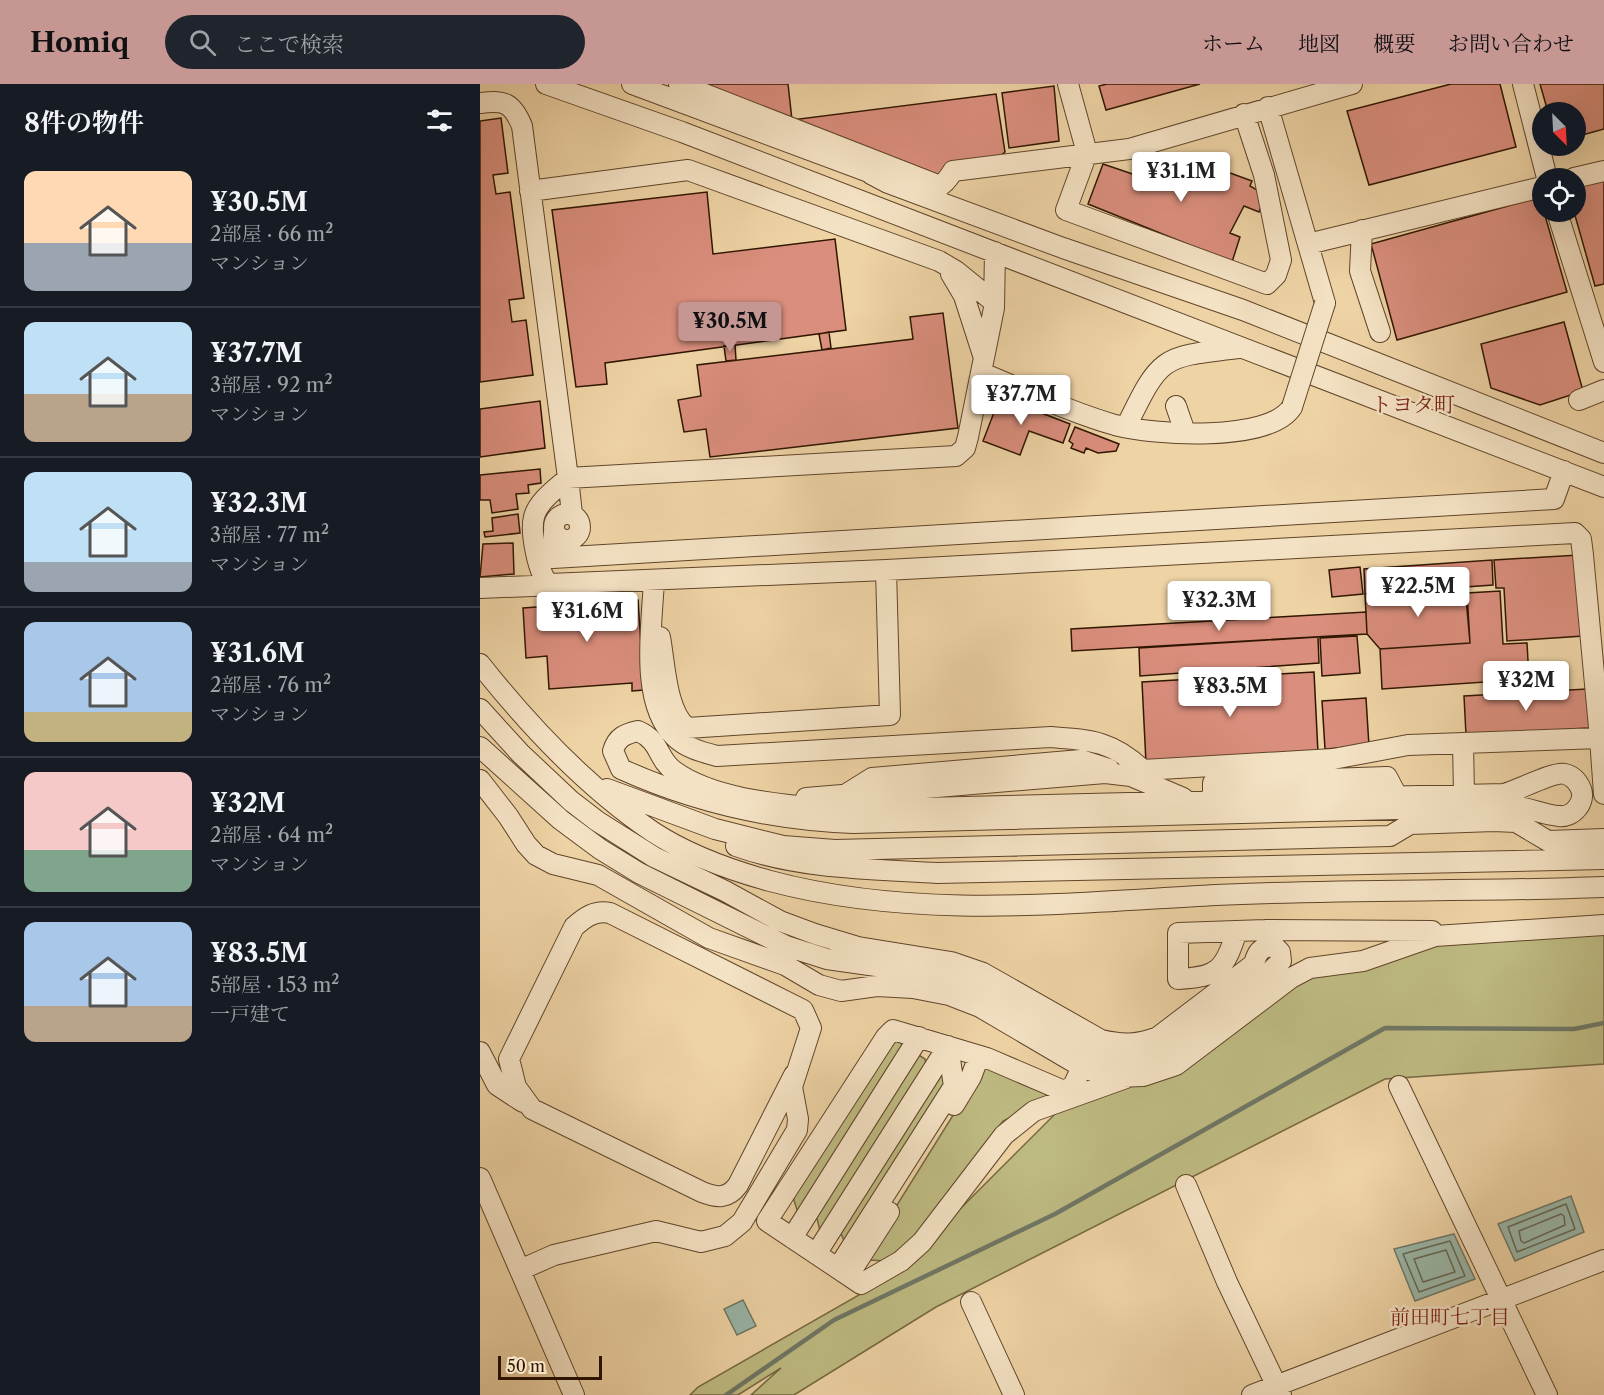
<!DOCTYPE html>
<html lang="ja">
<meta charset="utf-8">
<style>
body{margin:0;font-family:"Libre Caslon Text","Noto Serif JP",serif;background:#20242c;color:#f1f3f6;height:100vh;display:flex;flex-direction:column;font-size:22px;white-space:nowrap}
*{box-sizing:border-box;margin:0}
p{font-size:20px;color:#9ea1a6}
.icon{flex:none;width:33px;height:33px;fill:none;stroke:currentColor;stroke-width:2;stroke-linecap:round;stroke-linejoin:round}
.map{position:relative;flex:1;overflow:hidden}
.panel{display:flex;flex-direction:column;background:#171b24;width:480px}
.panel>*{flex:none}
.needle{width:39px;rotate:156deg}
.tools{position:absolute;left:1052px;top:18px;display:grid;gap:12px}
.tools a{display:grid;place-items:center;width:54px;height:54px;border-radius:50%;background:#171b24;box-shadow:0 6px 24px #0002;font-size:30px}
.scale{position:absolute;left:18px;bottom:15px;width:104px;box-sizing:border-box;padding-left:6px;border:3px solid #301600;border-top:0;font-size:16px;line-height:21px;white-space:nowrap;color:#301600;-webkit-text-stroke:4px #f4e2c4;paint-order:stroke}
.price{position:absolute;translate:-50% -51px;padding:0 14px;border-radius:6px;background:#fff;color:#222;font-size:20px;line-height:39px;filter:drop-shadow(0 2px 3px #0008)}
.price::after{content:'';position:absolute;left:50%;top:36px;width:18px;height:14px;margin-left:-9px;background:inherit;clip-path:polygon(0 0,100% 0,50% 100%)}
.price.current{background:#c59692;color:#111}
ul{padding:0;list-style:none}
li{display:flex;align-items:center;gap:18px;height:150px;padding:0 24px}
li+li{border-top:2px solid #363941}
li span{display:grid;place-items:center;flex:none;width:168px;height:120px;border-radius:12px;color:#555}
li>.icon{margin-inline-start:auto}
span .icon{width:72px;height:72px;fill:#fffc;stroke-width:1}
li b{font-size:26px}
h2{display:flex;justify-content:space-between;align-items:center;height:72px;padding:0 24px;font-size:26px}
header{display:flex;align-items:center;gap:36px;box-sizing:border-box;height:84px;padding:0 30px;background:#c59692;color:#111}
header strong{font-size:28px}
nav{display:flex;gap:33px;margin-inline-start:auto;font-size:21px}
.search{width:420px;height:54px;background:#20242c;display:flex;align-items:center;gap:15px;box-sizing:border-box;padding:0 21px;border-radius:33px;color:#9ea1a6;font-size:22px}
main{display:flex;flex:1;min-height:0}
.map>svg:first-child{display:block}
.green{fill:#bebb82;stroke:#776841;stroke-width:1.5}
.water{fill:#99b7a9;stroke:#6f7765;stroke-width:1.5}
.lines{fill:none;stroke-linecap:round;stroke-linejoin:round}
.shore{stroke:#646654;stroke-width:1.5}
.stream{stroke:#6f7765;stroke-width:4.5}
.building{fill:#da8e7d;stroke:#301600;stroke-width:1.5}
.minor-casing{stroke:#604529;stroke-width:22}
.minor{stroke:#f4e2c4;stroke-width:20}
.minor-bridge-casing{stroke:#604529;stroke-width:22;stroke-linecap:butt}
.minor-bridge{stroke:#f4e2c4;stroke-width:20}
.labels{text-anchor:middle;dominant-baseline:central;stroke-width:5;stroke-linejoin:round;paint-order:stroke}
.neighbourhood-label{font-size:20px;fill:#7a1f14;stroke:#f4e2c4}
.quarter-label{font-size:21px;fill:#7a1f14;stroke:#f4e2c4}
</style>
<header>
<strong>Homiq</strong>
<div class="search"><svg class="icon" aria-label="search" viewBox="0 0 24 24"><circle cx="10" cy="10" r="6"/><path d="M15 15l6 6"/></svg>ここで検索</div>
<nav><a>ホーム</a><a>地図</a><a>概要</a><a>お問い合わせ</a></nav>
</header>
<main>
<section class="panel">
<h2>8件の物件<svg class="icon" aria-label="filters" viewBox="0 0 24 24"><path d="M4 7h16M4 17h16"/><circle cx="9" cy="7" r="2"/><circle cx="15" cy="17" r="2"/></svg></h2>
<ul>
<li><span style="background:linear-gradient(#ffd9b3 60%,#9aa5b1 0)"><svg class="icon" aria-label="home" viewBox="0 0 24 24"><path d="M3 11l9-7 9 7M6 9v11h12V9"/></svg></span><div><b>¥30.5M</b><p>2部屋 · 66 m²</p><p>マンション</p></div></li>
<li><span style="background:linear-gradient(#bfe0f5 60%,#b9a48a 0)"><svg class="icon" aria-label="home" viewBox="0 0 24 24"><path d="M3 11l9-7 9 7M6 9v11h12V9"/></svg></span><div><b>¥37.7M</b><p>3部屋 · 92 m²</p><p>マンション</p></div></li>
<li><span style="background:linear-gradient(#bfe0f5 75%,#9aa5b1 0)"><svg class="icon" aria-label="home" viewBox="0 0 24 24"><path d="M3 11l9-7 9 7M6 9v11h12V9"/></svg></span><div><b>¥32.3M</b><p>3部屋 · 77 m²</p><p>マンション</p></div></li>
<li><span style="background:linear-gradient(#a9c7e8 75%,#c2b280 0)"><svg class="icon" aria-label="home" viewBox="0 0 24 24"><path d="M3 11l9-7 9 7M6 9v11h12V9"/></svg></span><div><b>¥31.6M</b><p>2部屋 · 76 m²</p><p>マンション</p></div></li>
<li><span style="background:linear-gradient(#f6c9c9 65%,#7fa58c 0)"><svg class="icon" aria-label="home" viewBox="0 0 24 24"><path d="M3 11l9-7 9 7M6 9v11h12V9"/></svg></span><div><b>¥32M</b><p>2部屋 · 64 m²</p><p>マンション</p></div></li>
<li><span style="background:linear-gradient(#a9c7e8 70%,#b9a48a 0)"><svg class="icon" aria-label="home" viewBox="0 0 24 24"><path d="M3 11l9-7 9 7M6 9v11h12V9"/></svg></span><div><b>¥83.5M</b><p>5部屋 · 153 m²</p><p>一戸建て</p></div></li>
</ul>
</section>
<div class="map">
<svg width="1124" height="1311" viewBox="0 0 1124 1311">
<rect width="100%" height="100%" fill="#eed3a5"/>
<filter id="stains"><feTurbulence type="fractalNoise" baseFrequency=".00333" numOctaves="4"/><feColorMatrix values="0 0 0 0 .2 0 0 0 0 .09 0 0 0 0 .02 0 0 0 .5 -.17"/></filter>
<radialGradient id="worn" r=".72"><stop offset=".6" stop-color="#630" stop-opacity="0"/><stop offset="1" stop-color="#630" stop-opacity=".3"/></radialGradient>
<path class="green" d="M1124 844V980L905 995 456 1223 314 1311H271L301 1284 258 1311H210L218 1303 414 1191 590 1015 819 896 960 854Z
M413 954 421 958 422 962 318 1129 313 1113Z
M437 970 445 975 446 980 340 1147 336 1130Z
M505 980 566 1008V1016L523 1037 431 1159 405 1177 390 1176 392 1161Z
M461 985 470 997 367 1164 360 1147Z"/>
<path class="water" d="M1091 1112 1104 1148 1035 1177 1018 1140Z
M974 1150 995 1195 935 1217 914 1165Z
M263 1216 276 1242 257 1251 244 1225Z"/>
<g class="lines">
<path class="shore" d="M1086 1120 1095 1145 1037 1168 1028 1143Z
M1081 1130 1084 1132 1085 1141 1044 1159 1041 1157 1039 1147Z
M970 1157 985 1192 939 1208 923 1170Z
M966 1166 975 1188 943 1198 934 1175Z"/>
<path class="stream" d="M246 1311 354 1236 575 1130 905 944 1094 945 1124 939"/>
</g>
<path class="building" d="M204 0H308L312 36 516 10 525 68 496 92 451 94Z
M627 0H720L626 26 619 2Z
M971 0H1020L1036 63 889 101 867 27Z
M1060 0H1124V45L1095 53V28H1068Z
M574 2 579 57 529 64 522 9Z
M21 34 28 89 13 91 16 110 30 108 44 214 29 216 32 238 46 236 53 291 0 298V37Z
M698 70 772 97 770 102 786 111 779 128 764 122 750 149 760 153 752 178 608 120 623 80 685 101Z
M1124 96V200L1115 202 1094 128 1095 104Z
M227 108 233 170 355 155 366 246 125 279 127 300 96 303 72 126Z
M1060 113 1062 128H1064L1087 208 917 256 891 160Z
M463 229 478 344 230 373 226 345 204 348 198 316 221 312 217 281 433 255 430 233Z
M1084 238 1103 307 1060 321 1011 304 1001 260Z
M349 248 351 264 342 266 339 250Z
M255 261 256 276 246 277 244 262Z
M520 313 590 340 583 359 549 347 540 371 503 357Z
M60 317 65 364 0 373V325Z
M595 343 639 360 636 367 618 369 606 364 604 369 591 364 593 360 589 357Z
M60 385 61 399 48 401 49 409 36 410 38 425 12 429 10 416H0V391Z
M38 430 40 449 5 453 4 448 13 447 12 434Z
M33 459 34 490 0 493 3 460Z
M1099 471 1103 552 1027 557 1024 504H1016L1014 476Z
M1012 476 1013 501 885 510 884 485Z
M880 483 883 510 852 513 849 486Z
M985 503 990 559 900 565 887 550 885 510Z
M1020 507 1023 560 1047 559 1049 595 902 605 900 565 990 559 987 509Z
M158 516 164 606 152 607V599L69 605 67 572 46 574 43 524Z
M886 528 887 550 592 567 591 545Z
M877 552 880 589 842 592 840 554Z
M838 553 839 579 660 592 659 564Z
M834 588 838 669 666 679 662 598Z
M1107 605 1109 644 986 651 984 612Z
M886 614 889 662 845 665 842 617Z"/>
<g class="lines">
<defs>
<path id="minor" d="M66 0 202 48 1124 403
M152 0 402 93
M199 0 455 100
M588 0 607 69 586 126 787 200 796 191 801 176 784 91 764 30
M1043 0 1067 94
M0 19C24 16 32 18 42 42L88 394C76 405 58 417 54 433 50 448 58 490 69 500L406 486 1095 449 1101 455 1103 471 1120 654 928 661 853 675 663 686C632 657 611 656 571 653L237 672C222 668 206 664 195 653 159 619 172 541 174 496
M788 23 845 219
M391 90 408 99 583 164 763 226 1124 369
M1094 94 1124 87
M436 102C456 107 462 105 473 87L649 65 872 0
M50 107 208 86 459 177 476 187 514 218
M1077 128 1124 278
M882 146 880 187 900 248
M828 160 1062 103
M471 190 484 212 504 274
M502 289C546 307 590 328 635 341 673 351 789 359 812 323
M1099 316 1124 306
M696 322 705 348
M646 343C681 271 681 273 759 264
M74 443a13 13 0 1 1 26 0a13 13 0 1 1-26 0Z
M92 430 88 394 476 372 485 364 488 353 514 224 515 168
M74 446 73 474 1074 415 1084 387
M0 504 77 501
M180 553C185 580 186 627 207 644L410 631 406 486
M0 580C50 643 106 703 173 748 208 771 250 786 290 797 436 836 587 819 736 811 865 805 995 808 1124 803
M0 625 40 669 91 717 117 737 174 773 245 807 300 837 335 850 378 863 471 878 503 889 621 956C642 961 658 961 678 953L774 880C777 868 780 864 793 861L800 868 801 877 783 895 691 963 657 976 622 973 511 910 488 900 460 891 347 875 306 862 159 789 120 765 81 736 0 663
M158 647C181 657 177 675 194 687 235 717 308 721 358 726L1024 710C1039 706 1074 687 1085 690 1093 692 1098 698 1101 705 1106 718 1093 734 1079 732 1064 731 1050 724 1034 722L373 739C292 736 214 718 141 685L133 667C137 653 145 650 158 647Z
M1120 654 1124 710
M983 659 984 710
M0 696 28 732 46 760 56 771 73 780 118 791 229 854 305 881 339 901 361 907 397 902 433 904 469 911 500 923 602 983 620 990 636 993 663 992 696 981 811 894 830 884 883 877 955 852 1124 841
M127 705 235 745 303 762 355 766 910 752 930 740 1014 737 1036 738 1068 757 1124 755
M368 709 392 694 601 676 629 685
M326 714 625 689 651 692 703 714
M729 717 733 709V699L907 693 917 712
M256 762C320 785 390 785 457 789L1124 775
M757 847C744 886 739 893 698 895V849L786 846
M787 857 786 846 952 847
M0 968 17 1001 43 1018
M602 983 593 1002 584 1007 507 974 413 946 406 953 287 1137 381 1200 421 1177 442 1158 524 1051 554 1027 646 994
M919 1002 1067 1311
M474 1021 491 993 499 972
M0 1094 94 1311
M706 1101 747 1198 801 1311
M312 1154 439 953
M336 1170 468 962
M358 1184 474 1002 468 962
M40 1186 74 1171 176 1147 221 1158 245 1152 262 1138 317 1046 318 1035 312 1003 331 944 323 926 130 829C115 826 105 833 94 843L29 975 36 1003 52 1025 222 1108C237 1114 248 1115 258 1101L314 991
M370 1189 409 1128
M491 1218 534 1311
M772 1311 1124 1176"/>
</defs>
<use href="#minor" class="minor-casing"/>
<use href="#minor" class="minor"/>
<defs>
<path id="minor-bridge" d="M812 323 845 219"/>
</defs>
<use href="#minor-bridge" class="minor-bridge-casing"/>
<use href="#minor-bridge" class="minor-bridge"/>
</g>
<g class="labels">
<g class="neighbourhood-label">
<text x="970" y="1233">前田町七丁目</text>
</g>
<g class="quarter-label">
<text x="933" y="320">トヨタ町</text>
</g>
</g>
<rect width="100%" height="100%" filter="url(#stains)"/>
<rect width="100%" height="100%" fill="url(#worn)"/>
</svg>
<div class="tools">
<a><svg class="needle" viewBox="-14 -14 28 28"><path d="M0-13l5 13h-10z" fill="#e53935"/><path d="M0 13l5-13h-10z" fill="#9ea1a6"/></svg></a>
<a><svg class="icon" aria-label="locate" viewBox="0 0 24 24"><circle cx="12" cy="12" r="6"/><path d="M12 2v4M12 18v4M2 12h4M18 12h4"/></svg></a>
</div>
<div class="scale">50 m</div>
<b class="price" style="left:701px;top:119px">¥31.1M</b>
<b class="price current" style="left:250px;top:269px">¥30.5M</b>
<b class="price" style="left:541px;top:342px">¥37.7M</b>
<b class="price" style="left:938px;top:534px">¥22.5M</b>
<b class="price" style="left:739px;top:548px">¥32.3M</b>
<b class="price" style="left:107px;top:559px">¥31.6M</b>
<b class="price" style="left:1046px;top:628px">¥32M</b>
<b class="price" style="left:750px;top:634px">¥83.5M</b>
</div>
</main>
